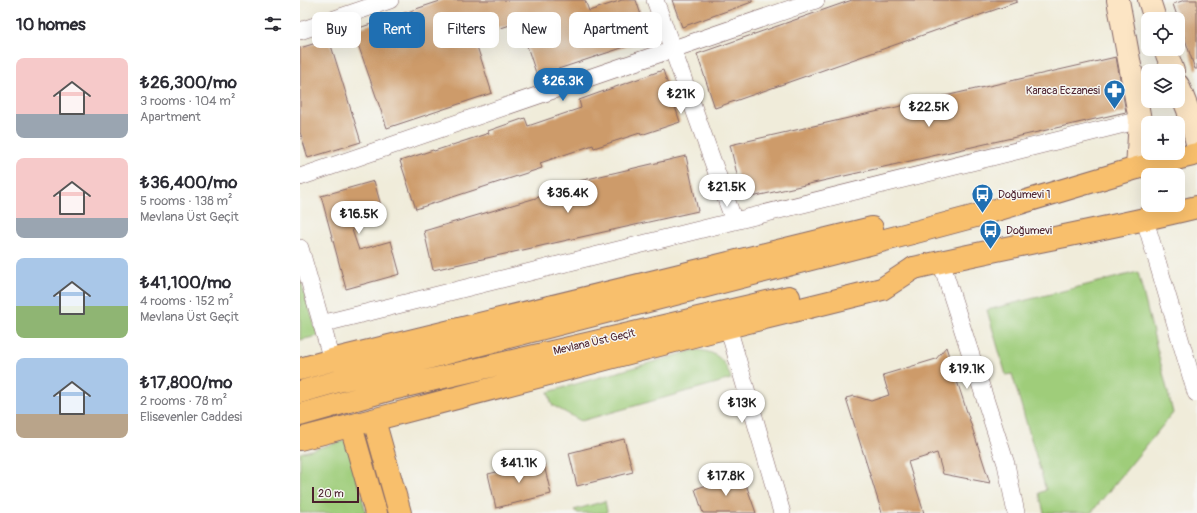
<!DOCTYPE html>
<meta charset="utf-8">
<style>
body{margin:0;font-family:Pangolin,sans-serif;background:#f2f2f3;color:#2b2b33;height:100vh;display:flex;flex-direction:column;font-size:15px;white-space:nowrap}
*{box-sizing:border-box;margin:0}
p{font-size:13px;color:#7c7c81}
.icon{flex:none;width:22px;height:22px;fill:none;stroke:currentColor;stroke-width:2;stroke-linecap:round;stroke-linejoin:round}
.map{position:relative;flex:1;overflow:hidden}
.sheet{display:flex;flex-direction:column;background:#fff;width:300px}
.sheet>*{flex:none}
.top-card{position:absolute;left:12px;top:12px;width:380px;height:36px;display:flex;gap:8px}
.buttons{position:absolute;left:841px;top:12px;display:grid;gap:8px}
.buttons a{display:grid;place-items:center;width:44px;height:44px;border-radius:8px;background:#fff;box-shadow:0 4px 16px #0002;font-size:20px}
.scale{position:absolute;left:12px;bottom:10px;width:47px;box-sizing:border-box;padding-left:4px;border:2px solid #4a1f2b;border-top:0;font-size:11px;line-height:14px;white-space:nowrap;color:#4a1f2b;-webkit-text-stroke:3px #f6f6f2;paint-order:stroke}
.price{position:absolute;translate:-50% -34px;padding:0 9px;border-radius:14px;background:#fff;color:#222;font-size:13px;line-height:26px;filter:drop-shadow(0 1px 2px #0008)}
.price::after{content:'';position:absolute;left:50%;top:24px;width:12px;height:9px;margin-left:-6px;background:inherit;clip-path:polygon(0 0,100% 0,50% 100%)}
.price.selected{background:#1f6fb2;color:#fff}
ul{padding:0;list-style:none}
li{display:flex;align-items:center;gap:12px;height:100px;padding:0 16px}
li span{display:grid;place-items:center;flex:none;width:112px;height:80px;border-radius:8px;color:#555}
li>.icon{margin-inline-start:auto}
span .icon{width:48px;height:48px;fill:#fffc;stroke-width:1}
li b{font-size:17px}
h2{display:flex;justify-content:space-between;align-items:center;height:48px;padding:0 16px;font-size:17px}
.chip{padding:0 14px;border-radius:8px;background:#fff;box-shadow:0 4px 16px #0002;font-size:14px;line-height:36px}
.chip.selected{background:#1f6fb2;color:#fff}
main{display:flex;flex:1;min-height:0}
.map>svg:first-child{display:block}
.green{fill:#9fcd7a;stroke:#747652}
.building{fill:#cd9b6b}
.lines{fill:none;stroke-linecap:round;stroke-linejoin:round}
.street-casing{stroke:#846768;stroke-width:18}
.secondary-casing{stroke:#846768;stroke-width:24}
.primary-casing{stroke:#846768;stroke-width:24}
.highway-casing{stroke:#846768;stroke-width:24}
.street{stroke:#fff;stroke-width:17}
.secondary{stroke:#fce5c4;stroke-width:22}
.primary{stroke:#f8bf6c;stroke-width:22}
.highway{stroke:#f8bf6c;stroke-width:22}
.labels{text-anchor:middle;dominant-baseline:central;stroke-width:3;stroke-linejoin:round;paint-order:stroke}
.poi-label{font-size:11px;fill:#4a1f2b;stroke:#f6f6f2;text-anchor:start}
.street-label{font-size:11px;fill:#4a1f2b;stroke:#f6f6f2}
</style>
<main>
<section class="sheet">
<h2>10 homes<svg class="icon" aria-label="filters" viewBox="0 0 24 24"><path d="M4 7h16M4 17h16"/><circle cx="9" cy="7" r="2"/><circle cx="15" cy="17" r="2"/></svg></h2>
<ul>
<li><span style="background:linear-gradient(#f6c9c9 70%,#9aa5b1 0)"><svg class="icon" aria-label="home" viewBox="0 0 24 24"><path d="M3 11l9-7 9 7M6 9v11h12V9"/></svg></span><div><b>₺26,300/mo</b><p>3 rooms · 104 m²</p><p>Apartment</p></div></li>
<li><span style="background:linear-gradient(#f6c9c9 75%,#9aa5b1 0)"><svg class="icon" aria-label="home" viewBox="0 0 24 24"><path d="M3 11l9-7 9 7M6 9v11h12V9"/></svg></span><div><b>₺36,400/mo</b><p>5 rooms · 138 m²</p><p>Mevlana Üst Geçit</p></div></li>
<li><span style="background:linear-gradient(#a9c7e8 60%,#8fb573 0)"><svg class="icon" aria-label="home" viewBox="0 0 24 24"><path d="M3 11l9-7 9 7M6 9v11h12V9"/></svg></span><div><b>₺41,100/mo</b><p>4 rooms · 152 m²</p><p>Mevlana Üst Geçit</p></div></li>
<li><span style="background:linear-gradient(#a9c7e8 70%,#b9a48a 0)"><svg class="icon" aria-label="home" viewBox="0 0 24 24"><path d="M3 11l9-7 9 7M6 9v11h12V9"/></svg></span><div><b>₺17,800/mo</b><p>2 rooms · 78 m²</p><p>Elisevenler Caddesi</p></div></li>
</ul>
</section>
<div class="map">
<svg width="897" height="513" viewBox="0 0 897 513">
<rect width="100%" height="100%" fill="#f6f6f2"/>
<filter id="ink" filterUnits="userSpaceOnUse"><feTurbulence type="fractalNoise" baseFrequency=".025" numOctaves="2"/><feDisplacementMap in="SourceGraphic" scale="8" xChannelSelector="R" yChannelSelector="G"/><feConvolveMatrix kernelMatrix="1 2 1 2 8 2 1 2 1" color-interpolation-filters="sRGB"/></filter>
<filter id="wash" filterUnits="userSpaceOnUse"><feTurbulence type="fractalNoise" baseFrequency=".012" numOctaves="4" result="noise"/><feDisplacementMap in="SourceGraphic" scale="16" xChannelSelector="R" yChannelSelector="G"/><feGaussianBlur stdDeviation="0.9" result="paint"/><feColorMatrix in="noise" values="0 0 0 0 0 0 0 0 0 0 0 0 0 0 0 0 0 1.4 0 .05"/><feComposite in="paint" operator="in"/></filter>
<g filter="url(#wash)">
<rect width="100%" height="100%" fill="#f0ecda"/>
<path class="green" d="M838 272 873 413 791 513H744L739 493 746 490 712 374 706 375 687 310Z
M0 279 18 336 0 340Z
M395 350C416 351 425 359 431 379L281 421 252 405 248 392Z
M47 440 66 513H0V453Z
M305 501 307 511 306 513H278L274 510Z"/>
<g id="blocks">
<path class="building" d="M143 0H285L289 11 322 0H336L349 39 237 76 219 22 174 37 192 93 87 128 53 30Z
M372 0H452V2L382 27Z
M552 0H717V2L415 108 397 54Z
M885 0H897V69H895L873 4Z
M29 39 61 142 8 158 0 132V48Z
M816 57 826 112 443 199 430 145Z
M363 70 380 122 341 135 340 133 294 148 293 145 240 163 242 168 116 209 100 161 133 150 134 151 189 133 188 131 225 118 228 126 281 108 279 100Z
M386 156 398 211 133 270 124 231 280 185 279 181Z
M74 181 85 220 52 230 59 250 91 241 100 274 46 289 21 196Z
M646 347 690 483 643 474 637 453 608 462 624 513H582L546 398 554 396 571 401 589 395 583 375 636 359Z
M324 439 333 472 277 486 269 453Z
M243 461 251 494 196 508 188 474Z
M442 473 456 513H403L395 489Z"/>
</g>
</g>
<g filter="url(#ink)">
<use href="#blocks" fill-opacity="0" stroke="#846768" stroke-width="1"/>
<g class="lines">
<defs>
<path id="street" d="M355 0 434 221
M0 31 90 0
M0 177 516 0
M845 220 896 393
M0 248 32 360
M641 262 706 464 716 513
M21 324 840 120
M428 327 482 513"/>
<path id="secondary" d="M818 0 840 120 837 168
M849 0 855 19
M865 49 873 71
M878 85 888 110 897 143"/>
<path id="primary" d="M612 233 683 214 837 168 897 154
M614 268C708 246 803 230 897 207"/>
<path id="highway" d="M0 369 32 360 572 228
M0 392 42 380 612 233
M0 415 92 389 489 297
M74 420 100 513
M51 426 76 513
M0 439 428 327 582 289 614 268"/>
</defs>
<use href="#street" class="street-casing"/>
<use href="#secondary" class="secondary-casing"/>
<use href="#primary" class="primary-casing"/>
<use href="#highway" class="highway-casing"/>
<use href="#street" class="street"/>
<use href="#secondary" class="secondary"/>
<use href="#primary" class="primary"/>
<use href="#highway" class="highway"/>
</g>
</g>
<defs>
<symbol id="pharmacy-pin" viewBox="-11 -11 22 30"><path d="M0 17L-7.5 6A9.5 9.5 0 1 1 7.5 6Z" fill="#1f6fb2" stroke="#f6f6f2"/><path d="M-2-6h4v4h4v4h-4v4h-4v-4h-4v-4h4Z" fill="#fff"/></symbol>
<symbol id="bus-pin" viewBox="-11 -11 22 30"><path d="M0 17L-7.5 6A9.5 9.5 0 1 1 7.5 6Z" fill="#1f6fb2" stroke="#f6f6f2"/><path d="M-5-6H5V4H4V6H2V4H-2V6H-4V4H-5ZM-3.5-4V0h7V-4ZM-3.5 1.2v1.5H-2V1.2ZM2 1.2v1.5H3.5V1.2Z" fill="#fff"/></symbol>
</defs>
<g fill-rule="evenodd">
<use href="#pharmacy-pin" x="802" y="78" width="25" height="34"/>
<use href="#bus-pin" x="670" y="182" width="25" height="34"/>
<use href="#bus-pin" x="678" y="218" width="25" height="34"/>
</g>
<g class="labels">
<g class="poi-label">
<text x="800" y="90" text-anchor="end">Karaca Eczanesi</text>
<text x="698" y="194">Doğumevi 1</text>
<text x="706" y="230">Doğumevi</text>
</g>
<g class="street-label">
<text transform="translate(294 342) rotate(-13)">Mevlana Üst Geçit</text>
</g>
</g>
</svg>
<div class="buttons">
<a><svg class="icon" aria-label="locate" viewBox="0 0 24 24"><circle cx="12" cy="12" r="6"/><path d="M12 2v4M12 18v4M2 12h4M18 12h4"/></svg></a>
<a><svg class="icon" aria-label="layers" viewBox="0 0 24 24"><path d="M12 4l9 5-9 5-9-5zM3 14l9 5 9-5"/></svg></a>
<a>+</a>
<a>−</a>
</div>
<div class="scale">20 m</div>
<b class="price selected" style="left:263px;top:102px">₺26.3K</b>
<b class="price" style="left:381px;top:115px">₺21K</b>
<b class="price" style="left:629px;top:128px">₺22.5K</b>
<b class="price" style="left:427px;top:208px">₺21.5K</b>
<b class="price" style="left:268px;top:214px">₺36.4K</b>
<b class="price" style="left:59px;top:235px">₺16.5K</b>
<b class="price" style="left:667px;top:390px">₺19.1K</b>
<b class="price" style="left:442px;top:424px">₺13K</b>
<b class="price" style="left:219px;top:484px">₺41.1K</b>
<b class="price" style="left:426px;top:497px">₺17.8K</b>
<div class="top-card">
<a class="chip">Buy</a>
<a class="chip selected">Rent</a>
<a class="chip">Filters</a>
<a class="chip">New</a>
<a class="chip">Apartment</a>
</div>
</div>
</main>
